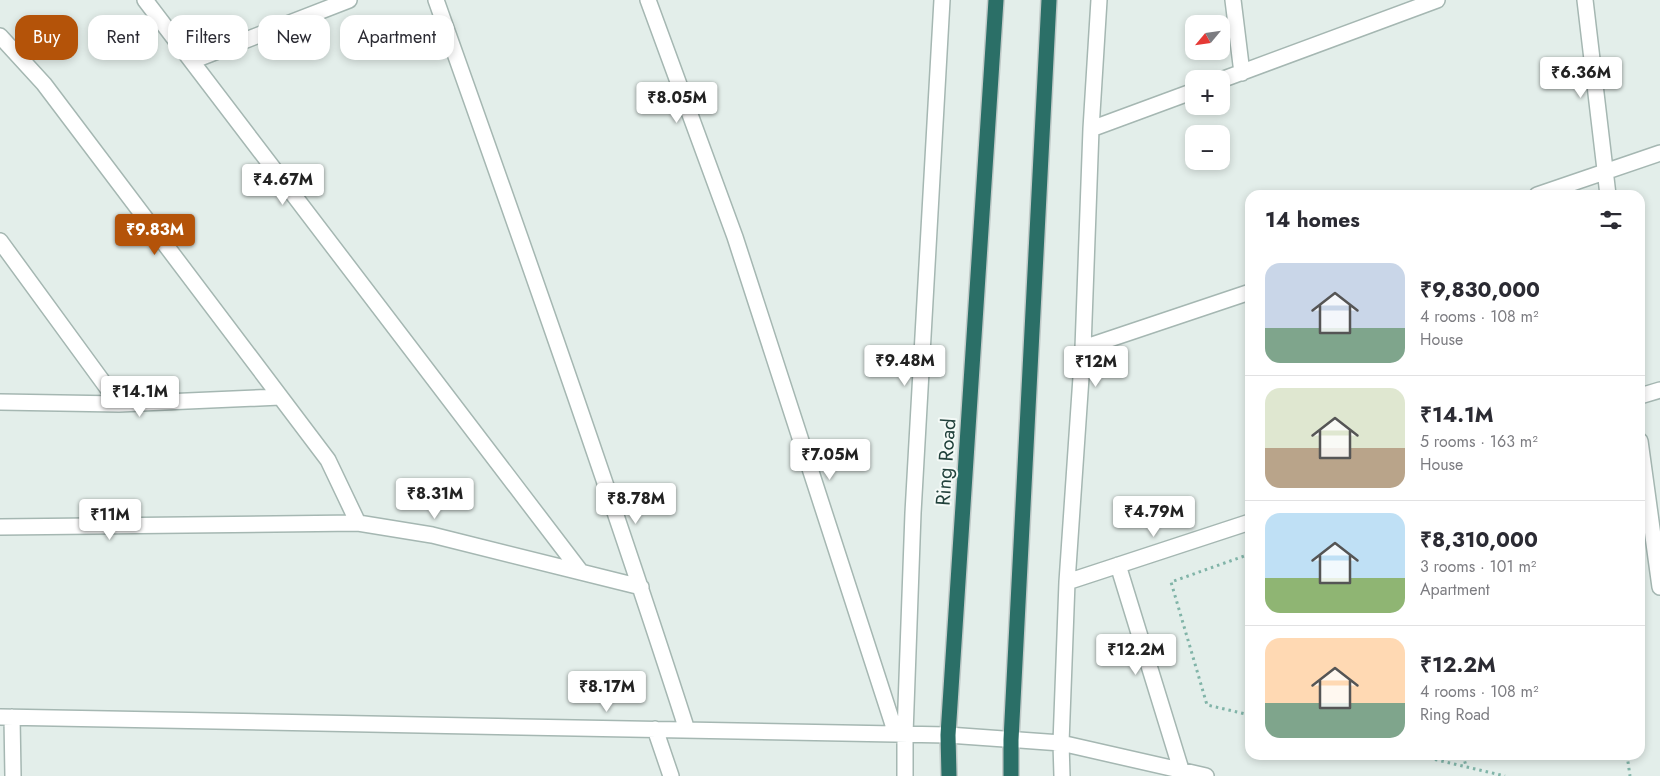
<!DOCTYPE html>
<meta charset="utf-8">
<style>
body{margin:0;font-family:Jost,sans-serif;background:#f2f2f3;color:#2b2b33;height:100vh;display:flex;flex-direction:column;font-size:19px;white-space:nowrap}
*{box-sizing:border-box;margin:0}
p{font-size:16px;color:#7c7c81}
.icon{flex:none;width:28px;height:28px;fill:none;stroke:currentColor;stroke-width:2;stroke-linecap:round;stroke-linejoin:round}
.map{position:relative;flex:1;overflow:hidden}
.details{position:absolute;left:1245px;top:190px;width:400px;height:570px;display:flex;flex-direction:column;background:#fff;border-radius:15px;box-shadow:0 2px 8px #0003}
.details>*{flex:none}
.banner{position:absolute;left:15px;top:15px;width:475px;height:45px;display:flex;gap:10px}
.needle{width:32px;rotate:241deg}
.fabs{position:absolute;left:1185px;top:15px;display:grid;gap:10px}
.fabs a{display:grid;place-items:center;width:45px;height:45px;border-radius:10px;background:#fff;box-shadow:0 2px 8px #0003;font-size:25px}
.price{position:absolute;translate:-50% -42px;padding:0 11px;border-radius:5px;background:#fff;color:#222;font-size:16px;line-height:32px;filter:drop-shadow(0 1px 2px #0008)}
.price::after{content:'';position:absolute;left:50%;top:30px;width:15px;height:11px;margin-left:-8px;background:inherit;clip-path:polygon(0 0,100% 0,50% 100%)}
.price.current{background:#b45309;color:#fff}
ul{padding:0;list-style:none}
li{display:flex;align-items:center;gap:15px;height:125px;padding:0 20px}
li+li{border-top:1px solid #e1e1e2}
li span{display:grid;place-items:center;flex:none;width:140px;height:100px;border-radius:15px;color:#555}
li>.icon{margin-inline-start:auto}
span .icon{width:60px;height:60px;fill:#fffc;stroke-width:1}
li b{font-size:21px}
h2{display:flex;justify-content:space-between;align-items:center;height:60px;padding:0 20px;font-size:21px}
.pill{padding:0 18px;border-radius:15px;background:#fff;box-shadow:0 2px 8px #0003;font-size:18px;line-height:45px}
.pill.current{background:#b45309;color:#fff}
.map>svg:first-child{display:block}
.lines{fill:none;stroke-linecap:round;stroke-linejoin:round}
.minor-casing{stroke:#a5b7b2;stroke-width:18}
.highway-casing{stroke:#c1cac8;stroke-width:18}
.path{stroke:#81b4a8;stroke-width:3;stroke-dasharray:2.5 4;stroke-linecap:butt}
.minor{stroke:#fff;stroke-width:15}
.highway{stroke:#2b6f67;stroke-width:15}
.labels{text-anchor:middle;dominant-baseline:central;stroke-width:4;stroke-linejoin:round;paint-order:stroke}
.street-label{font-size:20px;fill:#21413b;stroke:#f4faf7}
</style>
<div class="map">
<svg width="1660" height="776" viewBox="0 0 1660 776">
<rect width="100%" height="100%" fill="#e3eeea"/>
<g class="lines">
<defs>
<path id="minor" d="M145 0 581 572
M436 0C522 242 608 485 687 730
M648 0 735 237 896 734
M1233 0 1242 73
M1585 0 1608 195
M0 36 44 84 328 460 358 523
M192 61 349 0
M1221 80 1437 0
M1091 129 1194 91
M1537 195 1660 153
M0 241 119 404
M1083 348 1250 292
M1640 396 1660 390
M0 402 119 404 280 397
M1640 441 1660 587
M0 527 358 523 432 535 641 587
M1118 565 1183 776
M1067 582 1250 522
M0 717 948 735 1061 743 1206 776
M12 717 13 776
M655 729 671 776
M905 776V734L913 513 942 0
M1062 776 1061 743 1067 582 1083 348 1091 129 1099 0"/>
<path id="highway" d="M949 776 948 735 996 0
M1011 776V740L1049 0"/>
</defs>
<use href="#minor" class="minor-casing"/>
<use href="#highway" class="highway-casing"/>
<path class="path" d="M1250 554 1171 582 1207 705 1250 715
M1416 755 1505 776
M1463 755 1466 766
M1627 755 1630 776"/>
<use href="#minor" class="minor"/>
<use href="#highway" class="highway"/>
</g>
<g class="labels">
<g class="street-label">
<text transform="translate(946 462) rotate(-86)">Ring Road</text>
</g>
</g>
</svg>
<div class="fabs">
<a><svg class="needle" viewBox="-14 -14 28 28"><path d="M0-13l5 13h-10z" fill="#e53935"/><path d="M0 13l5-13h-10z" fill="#7c7c81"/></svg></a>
<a>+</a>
<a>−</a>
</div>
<b class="price" style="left:1581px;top:99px">₹6.36M</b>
<b class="price" style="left:677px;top:124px">₹8.05M</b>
<b class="price" style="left:283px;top:206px">₹4.67M</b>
<b class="price current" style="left:155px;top:256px">₹9.83M</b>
<b class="price" style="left:905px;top:387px">₹9.48M</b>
<b class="price" style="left:1096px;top:388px">₹12M</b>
<b class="price" style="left:140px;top:418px">₹14.1M</b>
<b class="price" style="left:830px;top:481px">₹7.05M</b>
<b class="price" style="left:435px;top:520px">₹8.31M</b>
<b class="price" style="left:636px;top:525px">₹8.78M</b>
<b class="price" style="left:1154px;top:538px">₹4.79M</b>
<b class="price" style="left:110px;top:541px">₹11M</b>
<b class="price" style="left:1136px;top:676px">₹12.2M</b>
<b class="price" style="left:607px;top:713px">₹8.17M</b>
<div class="banner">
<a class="pill current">Buy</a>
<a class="pill">Rent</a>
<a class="pill">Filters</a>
<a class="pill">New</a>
<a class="pill">Apartment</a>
</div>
<section class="details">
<h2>14 homes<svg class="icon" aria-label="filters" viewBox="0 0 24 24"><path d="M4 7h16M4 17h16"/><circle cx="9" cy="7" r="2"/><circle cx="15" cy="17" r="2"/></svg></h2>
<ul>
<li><span style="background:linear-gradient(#c9d6e8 65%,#7fa58c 0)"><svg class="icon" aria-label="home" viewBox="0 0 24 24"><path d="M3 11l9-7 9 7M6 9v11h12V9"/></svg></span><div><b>₹9,830,000</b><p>4 rooms · 108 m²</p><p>House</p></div></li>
<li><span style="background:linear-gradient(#dfe7d0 60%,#b9a48a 0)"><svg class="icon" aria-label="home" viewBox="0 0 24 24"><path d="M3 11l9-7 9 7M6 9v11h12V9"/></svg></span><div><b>₹14.1M</b><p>5 rooms · 163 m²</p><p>House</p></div></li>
<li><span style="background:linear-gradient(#bfe0f5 65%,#8fb573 0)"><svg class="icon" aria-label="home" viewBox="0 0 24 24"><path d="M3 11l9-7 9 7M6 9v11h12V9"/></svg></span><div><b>₹8,310,000</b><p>3 rooms · 101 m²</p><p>Apartment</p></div></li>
<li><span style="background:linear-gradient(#ffd9b3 65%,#7fa58c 0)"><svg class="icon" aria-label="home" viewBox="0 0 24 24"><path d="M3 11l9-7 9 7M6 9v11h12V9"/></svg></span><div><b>₹12.2M</b><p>4 rooms · 108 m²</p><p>Ring Road</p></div></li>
</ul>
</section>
</div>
